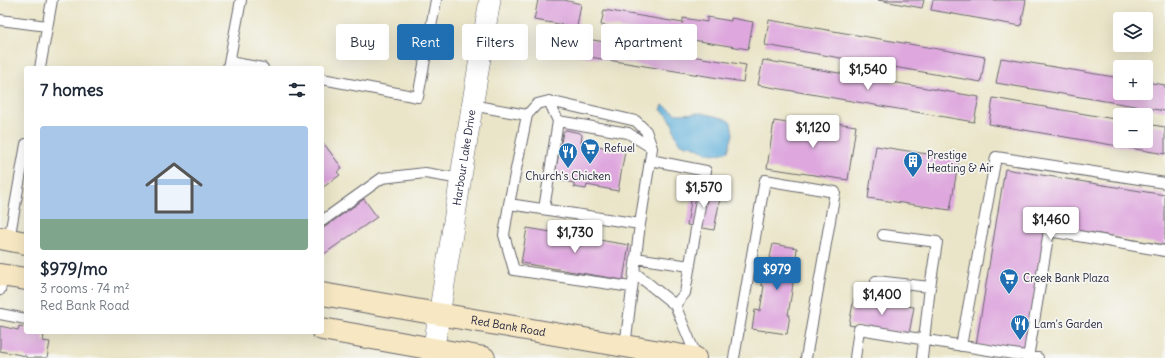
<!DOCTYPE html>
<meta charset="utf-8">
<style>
body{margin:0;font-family:Delius,sans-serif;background:#f2f2f3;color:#1f2937;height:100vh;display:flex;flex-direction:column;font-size:15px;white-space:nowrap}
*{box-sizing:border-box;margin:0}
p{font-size:13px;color:#747a83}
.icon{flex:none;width:22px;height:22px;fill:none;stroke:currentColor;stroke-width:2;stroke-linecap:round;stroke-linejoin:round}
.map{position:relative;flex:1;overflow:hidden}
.panel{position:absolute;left:24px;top:66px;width:300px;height:268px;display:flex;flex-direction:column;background:#fff;border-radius:4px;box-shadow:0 4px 16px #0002}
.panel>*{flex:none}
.hud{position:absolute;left:336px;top:24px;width:380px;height:36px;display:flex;gap:8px}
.buttons{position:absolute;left:1113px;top:12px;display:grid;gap:8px}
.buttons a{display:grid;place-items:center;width:40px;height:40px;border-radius:4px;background:#fff;box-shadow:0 4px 16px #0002;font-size:20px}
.price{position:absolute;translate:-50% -34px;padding:0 9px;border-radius:4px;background:#fff;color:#222;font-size:13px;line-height:26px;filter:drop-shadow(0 1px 2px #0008)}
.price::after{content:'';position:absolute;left:50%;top:24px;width:12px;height:9px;margin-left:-6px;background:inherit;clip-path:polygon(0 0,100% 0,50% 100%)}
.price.current{background:#1f6fb2;color:#fff}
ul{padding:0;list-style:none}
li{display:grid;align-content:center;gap:8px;height:212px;padding:0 16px}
li span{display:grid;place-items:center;height:124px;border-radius:4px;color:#555}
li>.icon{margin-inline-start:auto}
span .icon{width:72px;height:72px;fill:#fffc;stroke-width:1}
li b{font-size:17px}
h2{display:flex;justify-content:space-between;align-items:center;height:48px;padding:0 16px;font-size:17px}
.chip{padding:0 14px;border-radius:4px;background:#fff;box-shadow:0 4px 16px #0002;font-size:14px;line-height:36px}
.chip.current{background:#1f6fb2;color:#fff}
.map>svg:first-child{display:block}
.water{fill:#61b0db;stroke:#42698b}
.building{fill:#dea7de}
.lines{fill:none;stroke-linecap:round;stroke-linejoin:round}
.lane-casing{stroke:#68666c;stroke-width:12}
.street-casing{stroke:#68666c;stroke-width:22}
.secondary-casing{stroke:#68666c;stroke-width:24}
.lane{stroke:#fff;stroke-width:10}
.street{stroke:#fff;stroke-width:21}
.secondary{stroke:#f7e8c3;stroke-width:22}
.labels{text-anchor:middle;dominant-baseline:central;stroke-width:3.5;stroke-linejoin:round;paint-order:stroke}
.poi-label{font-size:11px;fill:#22223b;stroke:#f6f6f2;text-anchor:start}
.street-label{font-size:11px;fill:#22223b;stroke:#f6f6f2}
</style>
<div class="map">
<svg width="1165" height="358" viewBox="0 0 1165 358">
<rect width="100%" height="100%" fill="#f6f6f2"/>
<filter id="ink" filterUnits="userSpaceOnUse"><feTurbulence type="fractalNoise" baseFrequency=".025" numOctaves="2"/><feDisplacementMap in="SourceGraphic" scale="8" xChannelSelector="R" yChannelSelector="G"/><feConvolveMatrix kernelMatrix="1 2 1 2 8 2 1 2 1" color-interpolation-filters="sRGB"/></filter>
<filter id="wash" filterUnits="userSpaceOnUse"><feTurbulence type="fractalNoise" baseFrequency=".012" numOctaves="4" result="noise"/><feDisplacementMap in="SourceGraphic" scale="16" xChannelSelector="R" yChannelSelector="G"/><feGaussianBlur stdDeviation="0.9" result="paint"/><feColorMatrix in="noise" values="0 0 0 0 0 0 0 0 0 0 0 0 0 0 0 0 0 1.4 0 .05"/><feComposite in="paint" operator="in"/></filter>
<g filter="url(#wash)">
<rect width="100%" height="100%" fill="#eae5c8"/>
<path class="water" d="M663 105 677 114 702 113 723 118 731 122 733 134 728 151C715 157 705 153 693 146 688 144 684 147 679 142 671 131 677 121 661 110Z"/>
<g id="blocks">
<path class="building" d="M538 0H564L581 4 577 27 534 20Z
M878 0H924L922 8Z
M933 0H1026L1021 26 931 10Z
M604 10 683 23V18L707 22V17L731 21V18L753 22 748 49 601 25Z
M769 20 985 57 981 82 765 45Z
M562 35 746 65 743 82 559 52Z
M1001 58 1120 78V93H1146V82L1165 85V111L996 83Z
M763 60 979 97 974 122 758 85Z
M993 98 1120 120V141H1146V124L1165 127V154L989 124Z
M774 121 821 128 822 121 856 126 848 180 767 168Z
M566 130 580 133 582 135 581 143 625 151 618 191 587 185 586 189 574 187V183L554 179 563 132Z
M322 141 342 168 337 172 340 175 322 188Z
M876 146 959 159 950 210 868 198Z
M1005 169 1165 195V245L1046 225 1025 353 976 345Z
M693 189 721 193 714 230 687 225Z
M364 199 377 217 324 254 322 251V229Z
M527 228 629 245 623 280 521 263Z
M773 244 797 248 792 291 788 315H790L787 334 752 329 755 310 760 311 764 286 761 285 762 274 766 275Z
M854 298 914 307 909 334 849 325Z
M0 326 18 330 19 326 26 327V332L44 335 43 341 50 342 47 358H26V356L0 351Z"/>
</g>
</g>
<g filter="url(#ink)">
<use href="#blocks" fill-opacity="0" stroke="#68666c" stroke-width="1"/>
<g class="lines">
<defs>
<path id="lane" d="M0 20 47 26
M229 62 263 68
M40 68 52 0
M228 68 241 0
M322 79 418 97 436 0
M549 101 558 121
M471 105 527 115 509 204
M527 115 537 104 549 101 636 121 646 131 652 148 640 224
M650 160 706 171 685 293 675 305
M544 209 558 121 628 133 652 148
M322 221 382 178 425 173 461 179
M883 235 937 242 930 287
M9 240 26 144
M635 258 690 266
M634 272 675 305 697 358
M876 281 930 287 922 358
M0 290 3 275
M0 314 26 319
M961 346 996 157 1165 183
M625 347 640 224 509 204 504 235 514 270 631 287
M734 358 765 180 835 192 806 358
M855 358 859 329 1038 358
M1028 358 1049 231 1165 251"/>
<g id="street">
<path id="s1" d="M432 358C452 239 469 119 490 0"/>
</g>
<g id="secondary">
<path d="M0 238 26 243"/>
<path d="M0 275 26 279"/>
<path id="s2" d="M322 294 695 358"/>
<path d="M322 329 484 358"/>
</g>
</defs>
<use href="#lane" class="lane-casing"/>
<use href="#street" class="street-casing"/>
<use href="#secondary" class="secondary-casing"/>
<use href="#lane" class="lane"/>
<use href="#street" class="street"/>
<use href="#secondary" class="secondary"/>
</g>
</g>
<defs>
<symbol id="supermarket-pin" viewBox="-11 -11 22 30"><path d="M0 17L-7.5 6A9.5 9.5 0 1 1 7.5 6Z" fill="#1f6fb2" stroke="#f6f6f2"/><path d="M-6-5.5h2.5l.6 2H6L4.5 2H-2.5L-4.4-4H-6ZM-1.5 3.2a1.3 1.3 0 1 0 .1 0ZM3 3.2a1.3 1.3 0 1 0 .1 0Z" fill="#fff"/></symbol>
<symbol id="restaurant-pin" viewBox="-11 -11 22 30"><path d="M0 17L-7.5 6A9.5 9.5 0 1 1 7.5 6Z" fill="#1f6fb2" stroke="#f6f6f2"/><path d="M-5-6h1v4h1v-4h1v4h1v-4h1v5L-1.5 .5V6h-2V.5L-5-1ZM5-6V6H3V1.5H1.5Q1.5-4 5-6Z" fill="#fff"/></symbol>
<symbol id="building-pin" viewBox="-11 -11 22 30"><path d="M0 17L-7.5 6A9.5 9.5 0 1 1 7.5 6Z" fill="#1f6fb2" stroke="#f6f6f2"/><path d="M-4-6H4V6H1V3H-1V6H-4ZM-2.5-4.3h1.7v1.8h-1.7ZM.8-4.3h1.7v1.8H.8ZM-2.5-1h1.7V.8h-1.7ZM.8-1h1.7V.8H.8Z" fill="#fff"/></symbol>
</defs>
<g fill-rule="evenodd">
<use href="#supermarket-pin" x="579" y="137" width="22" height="30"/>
<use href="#restaurant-pin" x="557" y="141" width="22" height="30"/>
<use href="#building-pin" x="902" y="150" width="22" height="30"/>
<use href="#supermarket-pin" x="998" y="267" width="22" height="30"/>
<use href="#restaurant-pin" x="1009" y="313" width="22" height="30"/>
</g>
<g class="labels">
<g class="poi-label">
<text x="604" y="148">Refuel</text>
<text x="927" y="155">Prestige<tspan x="927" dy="13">Heating &amp; Air</tspan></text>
<text x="568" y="176" text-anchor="middle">Church's Chicken</text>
<text x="1023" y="278">Creek Bank Plaza</text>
<text x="1034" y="324">Lam's Garden</text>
</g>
<g class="street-label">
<text stroke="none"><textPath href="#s1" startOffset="203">Harbour Lake Drive</textPath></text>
<text stroke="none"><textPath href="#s2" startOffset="189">Red Bank Road</textPath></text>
</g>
</g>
</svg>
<div class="buttons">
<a><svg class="icon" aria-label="layers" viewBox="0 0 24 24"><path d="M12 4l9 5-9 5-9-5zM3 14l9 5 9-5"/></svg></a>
<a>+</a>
<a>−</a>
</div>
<b class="price" style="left:868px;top:91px">$1,540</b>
<b class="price" style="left:813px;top:149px">$1,120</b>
<b class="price" style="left:704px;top:209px">$1,570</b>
<b class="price" style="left:1051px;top:241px">$1,460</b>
<b class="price" style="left:575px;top:254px">$1,730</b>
<b class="price current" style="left:777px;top:291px">$979</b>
<b class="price" style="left:882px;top:316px">$1,400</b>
<div class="hud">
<a class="chip">Buy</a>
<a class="chip current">Rent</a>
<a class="chip">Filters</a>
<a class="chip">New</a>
<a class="chip">Apartment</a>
</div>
<section class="panel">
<h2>7 homes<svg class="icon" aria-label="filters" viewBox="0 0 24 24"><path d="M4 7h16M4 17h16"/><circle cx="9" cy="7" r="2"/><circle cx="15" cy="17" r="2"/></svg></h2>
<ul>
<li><span style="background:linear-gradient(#a9c7e8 75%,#7fa58c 0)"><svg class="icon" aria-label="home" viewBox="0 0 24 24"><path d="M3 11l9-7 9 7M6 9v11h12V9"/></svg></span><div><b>$979/mo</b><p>3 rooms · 74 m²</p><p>Red Bank Road</p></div></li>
</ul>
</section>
</div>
